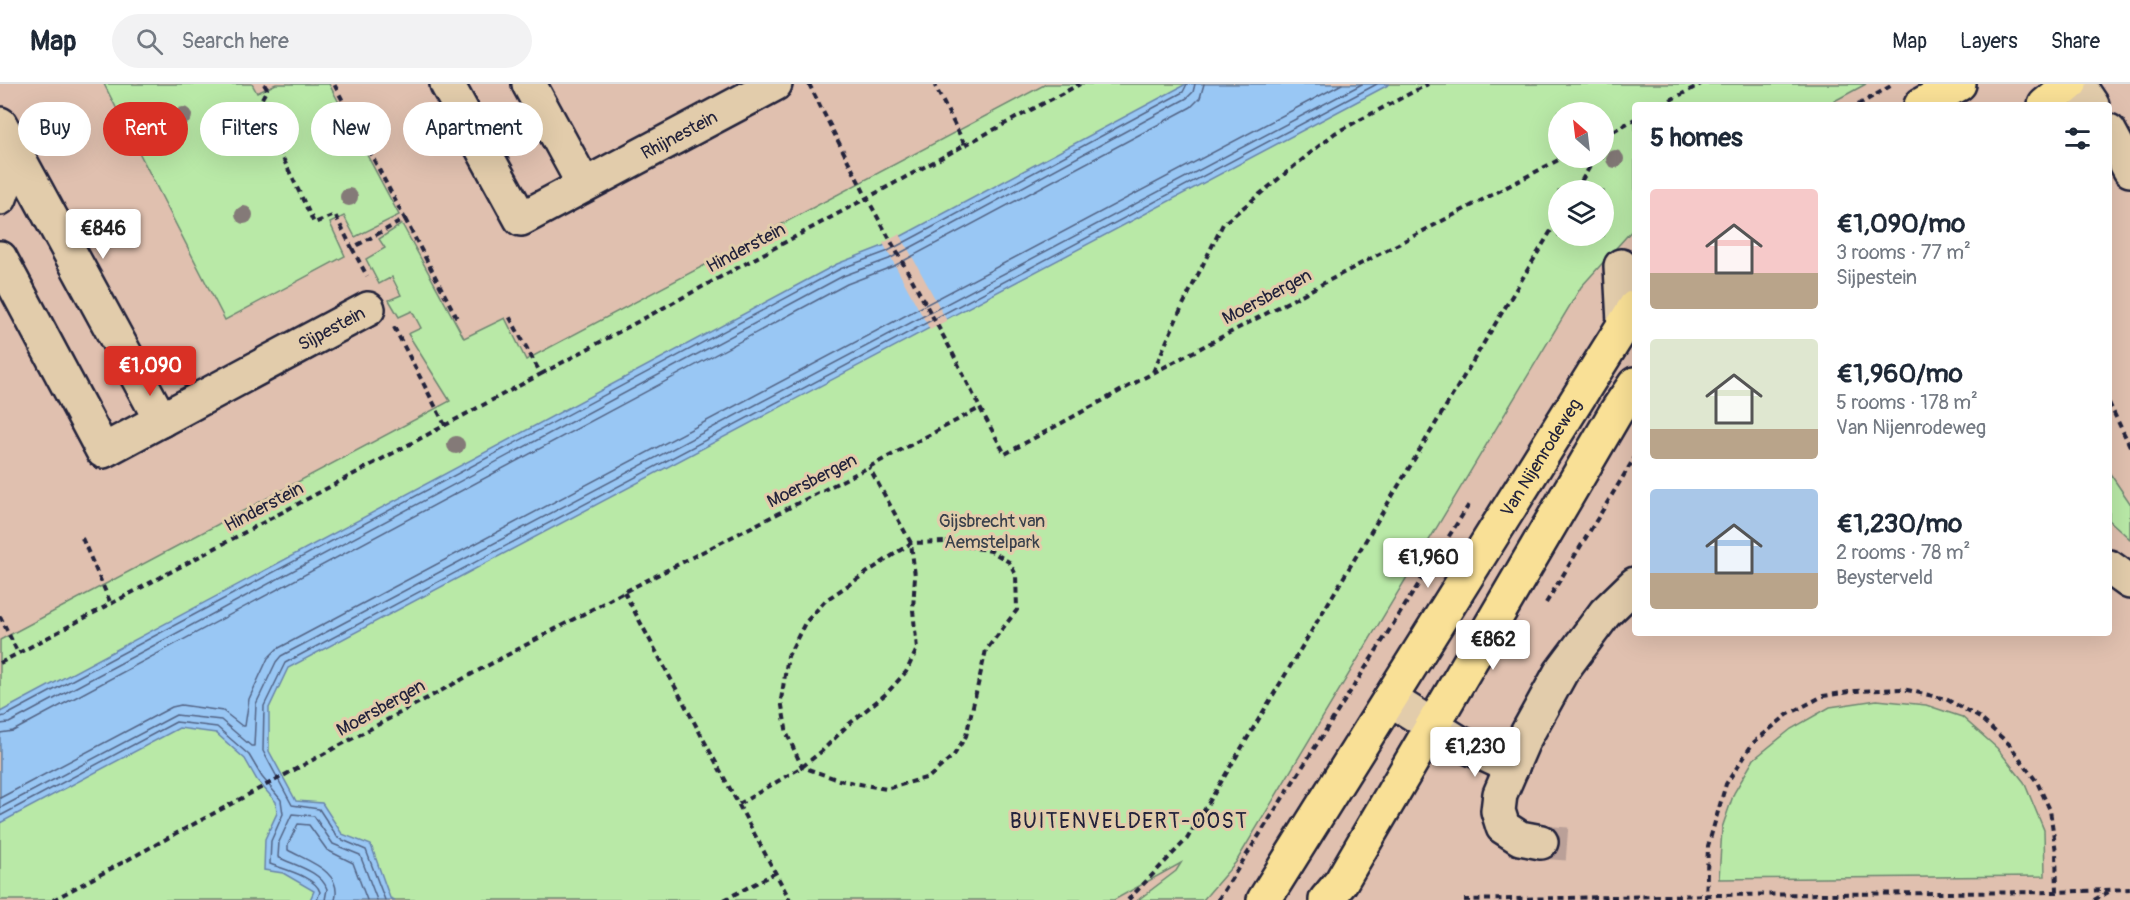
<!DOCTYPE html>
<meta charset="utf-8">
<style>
body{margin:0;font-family:Pangolin,sans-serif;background:#f2f2f3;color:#1f2937;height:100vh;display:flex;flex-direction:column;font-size:22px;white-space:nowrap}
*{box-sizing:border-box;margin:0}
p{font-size:20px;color:#747a83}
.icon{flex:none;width:33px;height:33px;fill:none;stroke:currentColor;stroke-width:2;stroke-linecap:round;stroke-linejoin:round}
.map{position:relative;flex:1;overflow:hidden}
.side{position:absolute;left:1632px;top:18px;width:480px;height:534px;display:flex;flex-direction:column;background:#fff;border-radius:6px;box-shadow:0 6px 24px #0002}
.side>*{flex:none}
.hud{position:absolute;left:18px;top:18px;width:570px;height:54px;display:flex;gap:12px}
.needle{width:39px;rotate:332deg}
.controls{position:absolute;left:1548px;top:18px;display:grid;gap:12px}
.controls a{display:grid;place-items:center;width:66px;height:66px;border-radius:50%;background:#fff;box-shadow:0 6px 24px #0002;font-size:30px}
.price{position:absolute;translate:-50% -51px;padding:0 14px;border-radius:6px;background:#fff;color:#222;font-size:20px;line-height:39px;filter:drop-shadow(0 2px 3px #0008)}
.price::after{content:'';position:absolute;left:50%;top:36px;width:18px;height:14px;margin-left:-9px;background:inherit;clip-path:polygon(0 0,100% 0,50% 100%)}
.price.current{background:#d93025;color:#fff}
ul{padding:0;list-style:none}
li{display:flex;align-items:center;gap:18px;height:150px;padding:0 18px}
li span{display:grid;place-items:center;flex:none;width:168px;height:120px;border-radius:6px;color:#555}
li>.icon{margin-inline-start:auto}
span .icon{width:72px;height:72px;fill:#fffc;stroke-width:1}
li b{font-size:26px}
h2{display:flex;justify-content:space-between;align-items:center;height:72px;padding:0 18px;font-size:26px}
.tag{padding:0 21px;border-radius:27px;background:#fff;box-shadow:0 6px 24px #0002;font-size:21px;line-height:54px}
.tag.current{background:#d93025;color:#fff}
header{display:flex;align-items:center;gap:36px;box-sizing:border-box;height:84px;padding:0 30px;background:#fff;border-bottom:2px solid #e0e1e3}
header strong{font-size:28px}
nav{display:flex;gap:33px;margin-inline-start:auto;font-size:21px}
.search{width:420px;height:54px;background:#f2f2f3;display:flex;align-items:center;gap:15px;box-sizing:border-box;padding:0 21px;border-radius:33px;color:#747a83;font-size:22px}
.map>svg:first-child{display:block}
.green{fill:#b9e9a7;stroke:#6e8671;stroke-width:1.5;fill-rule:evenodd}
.water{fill:#99c7f4;stroke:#6985aa;stroke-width:1.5}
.pier{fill:#e0c0af}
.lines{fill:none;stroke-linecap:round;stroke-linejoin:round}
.shore{stroke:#526485;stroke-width:1.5}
.minor-tunnel{stroke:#baa098;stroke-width:33;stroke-dasharray:33 16;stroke-linecap:butt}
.minor-casing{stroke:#22223b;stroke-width:38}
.major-casing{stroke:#22223b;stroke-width:38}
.path{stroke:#22223b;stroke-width:4;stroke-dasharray:6 4.5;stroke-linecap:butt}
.minor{stroke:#e2ccab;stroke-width:33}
.major{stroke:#f9e096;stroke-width:33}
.tree{fill:#847a78}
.labels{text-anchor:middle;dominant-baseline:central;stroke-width:6;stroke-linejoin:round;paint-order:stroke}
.street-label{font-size:18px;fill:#22223b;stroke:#e2ccab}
.park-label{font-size:18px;fill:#39404b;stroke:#e2ccab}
.quarter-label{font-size:21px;letter-spacing:1.5px;fill:#22223b;stroke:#e2ccab}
</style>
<header>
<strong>Map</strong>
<div class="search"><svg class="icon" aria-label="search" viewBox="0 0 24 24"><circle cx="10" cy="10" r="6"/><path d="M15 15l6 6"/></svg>Search here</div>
<nav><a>Map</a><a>Layers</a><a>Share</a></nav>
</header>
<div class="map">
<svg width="2130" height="816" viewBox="0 0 2130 816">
<rect width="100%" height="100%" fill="#e0c0af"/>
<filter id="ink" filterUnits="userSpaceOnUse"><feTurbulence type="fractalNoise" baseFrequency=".0167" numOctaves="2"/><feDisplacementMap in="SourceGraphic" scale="12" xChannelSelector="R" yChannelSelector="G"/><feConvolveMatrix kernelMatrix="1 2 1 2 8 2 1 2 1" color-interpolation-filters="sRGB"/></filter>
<g filter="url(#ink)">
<path class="green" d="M104 0H252L257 9 276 0H329L399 131 355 153 344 132 330 139 345 172 225 236Z
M1046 0H1866L1827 21H1635V143L1581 203 1236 778 1203 816H1138L1176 787 1181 779 1114 816H0V556L450 317 408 250 421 244 412 227 399 233 389 216 401 211 392 193 379 200 366 175 385 164 379 155 402 140 464 254 505 234 526 276ZM1558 28H1604V74H1558ZM1558 106H1604V152H1558Z
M2109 388 2130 419V455L2109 436Z
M1877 616 1926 621 1962 633 1997 664 2024 698 2044 746 2045 792 1719 795 1722 744 1734 709 1754 675 1791 645 1830 623Z"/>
<path class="water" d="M1186 0H1390L288 584 269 624V667L296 717 322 719 342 750 371 761 390 814 395 816H310L314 807 283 789 264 786 265 755 277 729 276 718 257 696 245 675 216 649 179 644 0 739V628L837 180 883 162Z"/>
<path class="pier" d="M900 150 947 237 930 246 883 159Z"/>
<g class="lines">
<path class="shore" d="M0 633 5 632 840 185 886 168 918 151 1183 8 1187 0
M0 640 9 639 843 192 889 175 921 158 1187 14 1193 8 1195 0
M0 649 13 647 847 200 894 182 1191 23 1200 14 1204 0
M0 714 172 623 181 621 223 627 242 642H245L249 615 268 574 277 565 1342 0
M0 724 176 631 221 636 251 662H254L256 620 276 578 281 572 1362 0
M0 732 176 638 217 643 249 671 262 693 281 716 283 730 271 757 270 780C283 785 316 793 320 808L317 816
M325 816 327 805C321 787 293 781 278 773L279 758 292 730 314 732 333 760 360 771 377 816
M335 816C343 787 307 777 288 766V760L298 740 309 741 327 766 353 779 367 816
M385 816 366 766 338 754 319 725 292 721 263 667 264 622 285 579 1377 0"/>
<path class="minor-tunnel" d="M1541 758 1567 760"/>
<defs>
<g id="minor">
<path id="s1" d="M447 0 521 135 775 0"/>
<path d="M529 0 584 101"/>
<path d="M2078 0 2092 21"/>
<path d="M0 40 161 336"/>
<path d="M2109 47 2130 86"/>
<path d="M0 114 16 70"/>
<path id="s2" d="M0 174 103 367 368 225"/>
<path d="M1621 182 1624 239"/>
<path d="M2109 483 2130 498"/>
<path d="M1390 615 1460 659 1512 683"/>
<path d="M1541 758 1520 754 1503 743 1498 727 1500 710 1523 657 1561 588 1605 529 1635 500"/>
</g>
<g id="major">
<path d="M1921 21 1959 0"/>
<path d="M2045 21 2070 0"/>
<path id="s3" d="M1264 816 1635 223"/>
<path d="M1326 816 1341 798 1616 328 1635 300"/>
</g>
</defs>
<use href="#minor" class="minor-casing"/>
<use href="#major" class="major-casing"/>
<path class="path" d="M264 0 267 5 258 22 314 139 335 131 352 164 405 135 334 0
M809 0 867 114 951 266 980 324
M1661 21 1701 0
M1858 21 1894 0
M1604 52 1635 35
M1604 60 1610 48
M965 61 1080 0
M1576 106 1595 74
M405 135 458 236
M352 164 367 192
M394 243 445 341
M1153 288 1180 227 1223 140 1335 49 1428 0
M541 290 965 61 935 2
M2109 319 2130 362
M82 454 111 520
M946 458 991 467 1009 478 1016 491 1017 526 986 566 966 652 954 671 929 693 886 705 839 696 802 683 787 650 781 616 788 572 805 539 826 516 911 459Z
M624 508 790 816
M1546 519 1635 373
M0 532 18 569
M0 579 541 290 509 232
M739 720 802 683 822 667 849 640 887 609 906 588 917 565 913 526 915 492 911 459 869 383
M53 816 624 508 869 383 980 324 1005 370 1153 289 1562 74
M724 816 775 789
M1128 816 1187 755 1558 135
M1218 816 1470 419
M1464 816 1714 811 2057 808 2130 805
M1706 816 1708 762 1726 700 1753 659 1787 631 1823 612 1856 607 1903 605 1946 615 1980 634 2009 660 2037 698 2050 726 2056 768 2057 808
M2094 816 2112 806"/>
<use href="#minor" class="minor"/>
<use href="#major" class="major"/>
</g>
<g class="tree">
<circle cx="183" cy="32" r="9"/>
<circle cx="1615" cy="75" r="9"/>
<circle cx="349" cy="113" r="9"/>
<circle cx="244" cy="131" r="9"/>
<circle cx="456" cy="361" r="9"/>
</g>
</g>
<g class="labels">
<g class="street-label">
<text stroke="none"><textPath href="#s1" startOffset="333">Rhijnestein</textPath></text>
<text transform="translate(746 164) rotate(-28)">Hinderstein</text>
<text transform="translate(1267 213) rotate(-28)">Moersbergen</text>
<text stroke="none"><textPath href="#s2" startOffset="478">Sijpestein</textPath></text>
<text stroke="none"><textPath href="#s3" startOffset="522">Van Nijenrodeweg</textPath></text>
<text transform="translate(812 397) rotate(-27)">Moersbergen</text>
<text transform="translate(264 423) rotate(-28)">Hinderstein</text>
<text transform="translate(381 624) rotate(-29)">Moersbergen</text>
</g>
<g class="park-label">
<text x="992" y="437">Gijsbrecht van<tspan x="992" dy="21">Aemstelpark</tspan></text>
</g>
<g class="quarter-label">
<text x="1129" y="737">BUITENVELDERT-OOST</text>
</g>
</g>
</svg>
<div class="controls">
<a><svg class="needle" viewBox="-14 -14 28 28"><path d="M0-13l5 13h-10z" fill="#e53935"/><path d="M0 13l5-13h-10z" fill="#747a83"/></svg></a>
<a><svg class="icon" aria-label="layers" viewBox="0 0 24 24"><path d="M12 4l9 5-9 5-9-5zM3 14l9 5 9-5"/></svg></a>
</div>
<b class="price" style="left:103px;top:176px">€846</b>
<b class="price current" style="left:150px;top:313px">€1,090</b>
<b class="price" style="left:1428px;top:505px">€1,960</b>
<b class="price" style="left:1493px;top:587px">€862</b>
<b class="price" style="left:1475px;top:694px">€1,230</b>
<div class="hud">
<a class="tag">Buy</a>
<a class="tag current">Rent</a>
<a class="tag">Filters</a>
<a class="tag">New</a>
<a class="tag">Apartment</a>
</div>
<section class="side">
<h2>5 homes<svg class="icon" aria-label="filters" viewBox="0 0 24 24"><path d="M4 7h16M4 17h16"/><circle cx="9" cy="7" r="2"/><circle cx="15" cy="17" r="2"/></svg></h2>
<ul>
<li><span style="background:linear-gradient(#f6c9c9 70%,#b9a48a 0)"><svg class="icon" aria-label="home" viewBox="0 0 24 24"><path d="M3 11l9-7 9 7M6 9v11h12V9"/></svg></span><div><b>€1,090/mo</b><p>3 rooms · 77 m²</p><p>Sijpestein</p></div></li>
<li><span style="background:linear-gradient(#dfe7d0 75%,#b9a48a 0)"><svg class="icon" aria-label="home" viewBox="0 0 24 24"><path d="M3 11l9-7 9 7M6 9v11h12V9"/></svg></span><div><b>€1,960/mo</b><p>5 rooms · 178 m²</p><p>Van Nijenrodeweg</p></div></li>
<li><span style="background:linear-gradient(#a9c7e8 70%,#b9a48a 0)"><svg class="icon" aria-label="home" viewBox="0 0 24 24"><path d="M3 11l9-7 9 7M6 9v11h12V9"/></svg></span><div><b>€1,230/mo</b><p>2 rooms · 78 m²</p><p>Beysterveld</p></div></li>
</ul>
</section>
</div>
